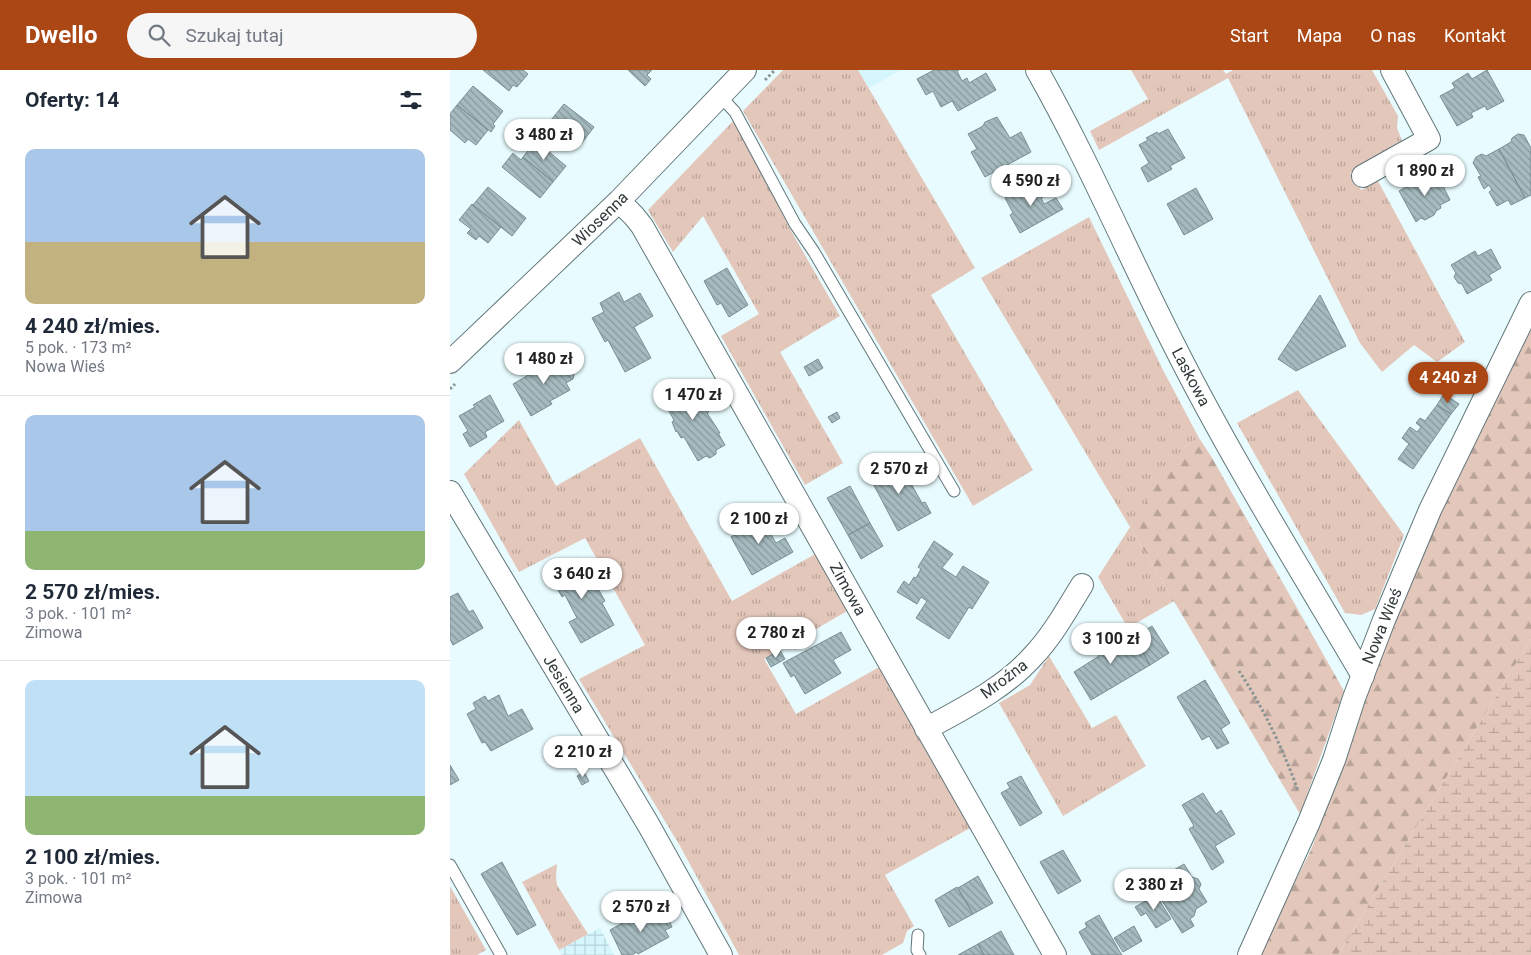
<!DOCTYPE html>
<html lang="pl">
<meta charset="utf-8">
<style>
body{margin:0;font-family:Roboto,sans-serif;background:#f6f6f7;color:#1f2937;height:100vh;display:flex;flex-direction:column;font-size:19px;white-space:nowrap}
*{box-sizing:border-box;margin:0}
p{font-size:16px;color:#747a83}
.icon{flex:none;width:28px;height:28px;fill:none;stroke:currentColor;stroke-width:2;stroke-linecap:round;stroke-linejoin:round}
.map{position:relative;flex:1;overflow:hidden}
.details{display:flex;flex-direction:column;background:#fff;width:450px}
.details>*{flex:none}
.price{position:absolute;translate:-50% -42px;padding:0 11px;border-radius:18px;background:#fff;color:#222;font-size:16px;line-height:32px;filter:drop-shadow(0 1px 2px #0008)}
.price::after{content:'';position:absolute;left:50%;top:30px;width:15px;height:11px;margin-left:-8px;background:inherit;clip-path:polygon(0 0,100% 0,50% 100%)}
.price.selected{background:#ab4714;color:#fff}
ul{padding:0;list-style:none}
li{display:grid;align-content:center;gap:10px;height:265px;padding:0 25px}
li+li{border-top:1px solid #e0e1e3}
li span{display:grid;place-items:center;height:155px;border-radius:10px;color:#555}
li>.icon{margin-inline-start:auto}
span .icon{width:90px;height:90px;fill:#fffc;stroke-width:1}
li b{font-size:21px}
h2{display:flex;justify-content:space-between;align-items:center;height:60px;padding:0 25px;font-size:21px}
header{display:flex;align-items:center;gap:30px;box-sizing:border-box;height:70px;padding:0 25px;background:#ab4714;color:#fff}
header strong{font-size:24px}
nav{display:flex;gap:28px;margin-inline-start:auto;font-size:18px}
.search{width:350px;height:45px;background:#f6f6f7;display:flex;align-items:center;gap:12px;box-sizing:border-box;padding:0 18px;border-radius:28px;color:#747a83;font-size:19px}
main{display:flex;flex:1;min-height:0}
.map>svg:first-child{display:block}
.built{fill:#d5f6fc}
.industrial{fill:url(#industrial-grid)}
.grass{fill:url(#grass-tufts)}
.forest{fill:url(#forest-firs)}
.wetland{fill:url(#wetland-marsh)}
.building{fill:url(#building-back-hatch);stroke:#7a8f93}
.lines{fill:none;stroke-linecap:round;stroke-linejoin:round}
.service-casing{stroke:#62777a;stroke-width:13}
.minor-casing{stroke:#62777a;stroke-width:24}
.path{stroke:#879496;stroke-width:3;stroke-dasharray:2.5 2.5;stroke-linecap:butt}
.service{stroke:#fff;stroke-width:11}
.minor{stroke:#fff;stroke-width:22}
.labels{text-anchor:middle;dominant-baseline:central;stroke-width:5;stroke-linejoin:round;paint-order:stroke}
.street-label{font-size:16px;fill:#30393a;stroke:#fff}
</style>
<header>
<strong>Dwello</strong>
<div class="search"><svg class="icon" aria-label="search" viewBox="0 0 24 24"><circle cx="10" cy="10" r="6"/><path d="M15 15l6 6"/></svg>Szukaj tutaj</div>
<nav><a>Start</a><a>Mapa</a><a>O nas</a><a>Kontakt</a></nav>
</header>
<main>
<section class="details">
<h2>Oferty: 14<svg class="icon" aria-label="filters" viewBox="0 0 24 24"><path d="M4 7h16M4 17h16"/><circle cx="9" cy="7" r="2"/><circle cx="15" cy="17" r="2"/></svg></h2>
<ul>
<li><span style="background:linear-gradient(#a9c7e8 60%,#c2b280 0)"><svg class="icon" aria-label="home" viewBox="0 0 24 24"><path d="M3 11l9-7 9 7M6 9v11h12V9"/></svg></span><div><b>4 240 zł/mies.</b><p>5 pok. · 173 m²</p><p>Nowa Wieś</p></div></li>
<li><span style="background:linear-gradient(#a9c7e8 75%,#8fb573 0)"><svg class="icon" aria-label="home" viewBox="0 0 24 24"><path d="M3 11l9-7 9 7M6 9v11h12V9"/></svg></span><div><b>2 570 zł/mies.</b><p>3 pok. · 101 m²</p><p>Zimowa</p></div></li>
<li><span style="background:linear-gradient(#bfe0f5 75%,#8fb573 0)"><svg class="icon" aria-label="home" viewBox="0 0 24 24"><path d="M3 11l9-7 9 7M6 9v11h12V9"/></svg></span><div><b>2 100 zł/mies.</b><p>3 pok. · 101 m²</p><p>Zimowa</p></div></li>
</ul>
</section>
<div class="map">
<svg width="1081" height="885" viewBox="0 0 1081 885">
<defs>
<pattern id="industrial-grid" width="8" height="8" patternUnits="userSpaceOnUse" patternTransform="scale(1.25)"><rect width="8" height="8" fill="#d5f6fc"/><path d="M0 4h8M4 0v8" fill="none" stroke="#b7d4d9"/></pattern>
<pattern id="grass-tufts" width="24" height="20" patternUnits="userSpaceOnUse" patternTransform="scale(1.25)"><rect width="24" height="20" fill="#e4c7bb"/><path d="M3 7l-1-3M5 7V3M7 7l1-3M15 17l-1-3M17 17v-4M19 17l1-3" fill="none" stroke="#b9a399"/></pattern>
<pattern id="forest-firs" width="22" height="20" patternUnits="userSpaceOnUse" patternTransform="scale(1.25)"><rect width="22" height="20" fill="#e4c7bb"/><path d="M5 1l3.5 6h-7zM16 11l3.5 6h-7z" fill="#b9a399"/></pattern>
<pattern id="wetland-marsh" width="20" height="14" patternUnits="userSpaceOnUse" patternTransform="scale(1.25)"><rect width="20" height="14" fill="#e4c7bb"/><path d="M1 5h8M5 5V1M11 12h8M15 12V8" fill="none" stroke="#b9a399"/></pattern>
<pattern id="building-back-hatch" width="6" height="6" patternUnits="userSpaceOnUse" patternTransform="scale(1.25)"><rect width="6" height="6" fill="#a5bbbf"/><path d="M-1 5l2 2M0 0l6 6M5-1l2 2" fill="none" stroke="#87999c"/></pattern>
</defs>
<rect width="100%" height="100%" fill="#e8fbfe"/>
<path class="built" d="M408 0H451L419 18Z"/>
<path class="industrial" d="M150 858 164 885H112L109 880Z"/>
<path class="grass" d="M333 0H408L525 198 481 225 583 400 523 436 293 41Z
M681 0H773L776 4 783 0H922L948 46 947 58 952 71 949 76 900 103 911 120 928 111 1015 272 987 292 964 275 932 302 910 273 778 8 649 80 640 61 698 29Z
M283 51 305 89 340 159 390 246 330 282 393 393 355 415 271 266 309 244 253 146 223 182 198 140Z
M639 147 713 300 749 368 735 376 680 457 724 531 678 558 648 507 680 457 531 208Z
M848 320 954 465 925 539 911 545 895 543 787 353Z
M69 350 106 416 190 368 282 531 367 483 399 540 314 589 346 644 431 596 522 757 435 805 464 856 457 861 453 873 432 885H289L230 776 129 609 195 575 135 468 69 502 14 404Z
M599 586 642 658 666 645 696 696 613 746 549 633 580 615Z
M107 794 106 807 107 815 138 864 109 880 72 812Z
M0 816 36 880 27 885H0Z"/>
<path class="forest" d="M1081 258V569L888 885H808L861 780 952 529 1001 418Z
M749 368 761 386 894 621 850 744 680 457 721 392 735 376Z"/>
<path class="wetland" d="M1081 569V885H888Z"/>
<path class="building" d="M33 0H73L78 4 67 17 63 15 59 21Z
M178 0H202L197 5 201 9 195 16Z
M484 0H509L507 1 512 11 517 8 519 13 536 3 546 20 508 41 502 31 491 37 483 21 476 25 467 9Z
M1037 0 1054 31 1037 40 1035 36 1021 43 1023 47 1007 56 990 26 1005 18 1002 13 1018 3 1022 9Z
M23 16 53 41 43 54 45 56 41 62 7 35Z
M114 34 144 57 131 74 119 65 117 68 111 64 114 60 101 50Z
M7 35 38 60 26 75 18 69 15 73 0 60V44Z
M547 47 560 68 571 62 581 82 535 107 521 82 527 79 518 64 533 56 535 52Z
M718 59 735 88 720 96 722 99 698 112 691 98 699 93 689 75 698 70 696 68 707 62 708 64Z
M1068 64 1074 65 1081 78V125L1075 128 1049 79 1061 72 1062 68Z
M86 71 116 96 103 112 73 87Z
M1049 79 1075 128 1061 135 1058 130 1047 136 1039 122 1042 120 1039 115 1034 119 1028 107 1031 106 1023 93 1026 87 1032 84 1036 86Z
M63 83 71 90 73 87 103 112 90 128 52 97Z
M987 104 1000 130 990 135 991 138 986 141 984 145 975 150 971 148 966 152 949 121 975 107 976 110Z
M585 112 593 127 591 128 594 134 606 128 613 139 570 163 560 145 563 143 555 128 574 116 575 117Z
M38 117 76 148 62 166 23 135Z
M746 118 763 149 734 165 717 134Z
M22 134 51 157 38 173 29 166 26 170 17 163 21 159 9 150Z
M1041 179 1051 198 1039 205 1042 210 1017 224 1012 214 1008 213 1004 207 1006 203 1001 195 1025 181 1028 186Z
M277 198 298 235 279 247 271 233 267 235 254 211Z
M169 222 174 232 190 223 203 246 184 257 201 288 175 302 158 270 155 272 142 248 154 242 150 233Z
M870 225 896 276 846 301 828 289Z
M109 284 116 298 121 299 124 305 123 309 116 313 120 320 100 331 102 334 81 346 63 314 82 303 80 300Z
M368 289 373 298 359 306 354 297Z
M237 311 244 323 246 322 257 342H259L257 343 270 363H268L275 375 266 380V384L260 388 256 386 248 391 234 367 231 368 227 361 226 362 222 352 224 350 210 326 219 321 220 317 225 314 230 315Z
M994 324 1009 334 1001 344 987 335Z
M40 325 54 351 35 362 37 367 20 377 13 364 18 361 9 346 25 337 23 335Z
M987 335 1001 344 963 399 948 389 959 374 952 368 960 357 967 362 971 357 966 353 970 348 975 351Z
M387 342 390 348 382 353 378 347Z
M446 388 455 403 458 401 463 410 460 412 472 433 475 432 481 443 448 461 418 404Z
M400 416 420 453 398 465 377 428Z
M310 444 313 449 316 448 322 459 319 461 326 473 335 468 343 482 302 505 281 467 286 464 288 456Z
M420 453 433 476 411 489 398 465Z
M484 471 503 484 492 498 506 507 513 496 539 512 522 539 519 537 499 569 466 548 477 531 471 527 467 534 447 522 454 511 459 515 464 507 466 508 471 499 468 497Z
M127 488 139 510 142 508 155 531 152 533 164 555 131 573 119 552 127 548 115 525 112 527 99 504Z
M8 523 19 542 23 540 33 558 3 575 0 569V527Z
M702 556 719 583 700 595 684 567Z
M391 562 401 580 383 590 391 603 355 624 344 605 341 607 333 593Z
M664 563 671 574 684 567 700 595 641 630 624 602 649 586 643 576Z
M330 580 335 589 321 597 316 588Z
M755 610 780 653 771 659 779 673 767 679 759 666 752 670 727 627Z
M49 625 58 646 72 639 83 659 41 681 35 672 32 673 17 644 26 639 23 633 35 626 38 631Z
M0 695 9 710 0 715Z
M134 702 139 711 132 715 127 706Z
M571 706 592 743 570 756 551 723 560 718 557 713Z
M753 723 766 744 771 740 785 764 765 776 774 792 762 800 739 759 744 756 732 735Z
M613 780 631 811 608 824 590 792Z
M52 792 86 855 67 865 31 804Z
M734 794 742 807 748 809 751 814 749 819 757 832 746 839 744 846 740 849 744 856 732 863 706 821 716 815 712 807Z
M528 806 543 833 523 844 508 818Z
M507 817 523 844 499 857 485 830Z
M706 825 721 849 706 858 696 843 691 846 685 837Z
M203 836 211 852 218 848 222 857 215 860 219 867 188 884 187 882 182 885H172L160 860Z
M649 845 670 882 672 885H642L629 862 637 857 635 853Z
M684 856 692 871 673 882 664 868Z
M551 861 564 885H534L528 874Z
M528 874 534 885H508Z"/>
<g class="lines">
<defs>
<path id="service" d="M270 26 285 42 345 154 364 182 504 421
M0 795 51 885
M468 865 467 880 470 885"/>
<path id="minor" d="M587 0C638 90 678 185 725 277 782 390 849 497 913 606
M913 106 979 69 942 0
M169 131 184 146 192 156 605 885
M0 292 169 131 295 0
M0 422 198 754 271 885
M476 659C514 638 555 618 584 585 603 565 617 539 632 515
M799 885 859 752 884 690 904 628 934 550 980 440 1081 233"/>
</defs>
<use href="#service" class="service-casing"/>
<use href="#minor" class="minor-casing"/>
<path class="path" d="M315 10 325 0
M0 319 5 314
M789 601C812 635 835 683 848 721"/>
<use href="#service" class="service"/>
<use href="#minor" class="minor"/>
</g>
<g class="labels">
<g class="street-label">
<text transform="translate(150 149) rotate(-44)">Wiosenna</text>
<text transform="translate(741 307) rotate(62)">Laskowa</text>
<text transform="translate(398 519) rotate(61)">Zimowa</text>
<text transform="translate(932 556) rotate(-68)">Nowa Wieś</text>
<text transform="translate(554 609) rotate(-37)">Mroźna</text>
<text transform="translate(114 614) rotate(59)">Jesienna</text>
</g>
</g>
</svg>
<b class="price" style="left:94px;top:91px">3 480 zł</b>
<b class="price" style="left:975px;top:127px">1 890 zł</b>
<b class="price" style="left:581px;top:137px">4 590 zł</b>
<b class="price" style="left:94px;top:315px">1 480 zł</b>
<b class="price selected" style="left:998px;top:334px">4 240 zł</b>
<b class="price" style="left:243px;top:351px">1 470 zł</b>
<b class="price" style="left:449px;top:425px">2 570 zł</b>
<b class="price" style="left:309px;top:475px">2 100 zł</b>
<b class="price" style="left:132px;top:530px">3 640 zł</b>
<b class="price" style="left:326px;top:589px">2 780 zł</b>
<b class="price" style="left:661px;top:595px">3 100 zł</b>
<b class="price" style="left:133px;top:708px">2 210 zł</b>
<b class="price" style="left:704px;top:841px">2 380 zł</b>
<b class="price" style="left:191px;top:863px">2 570 zł</b>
</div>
</main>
